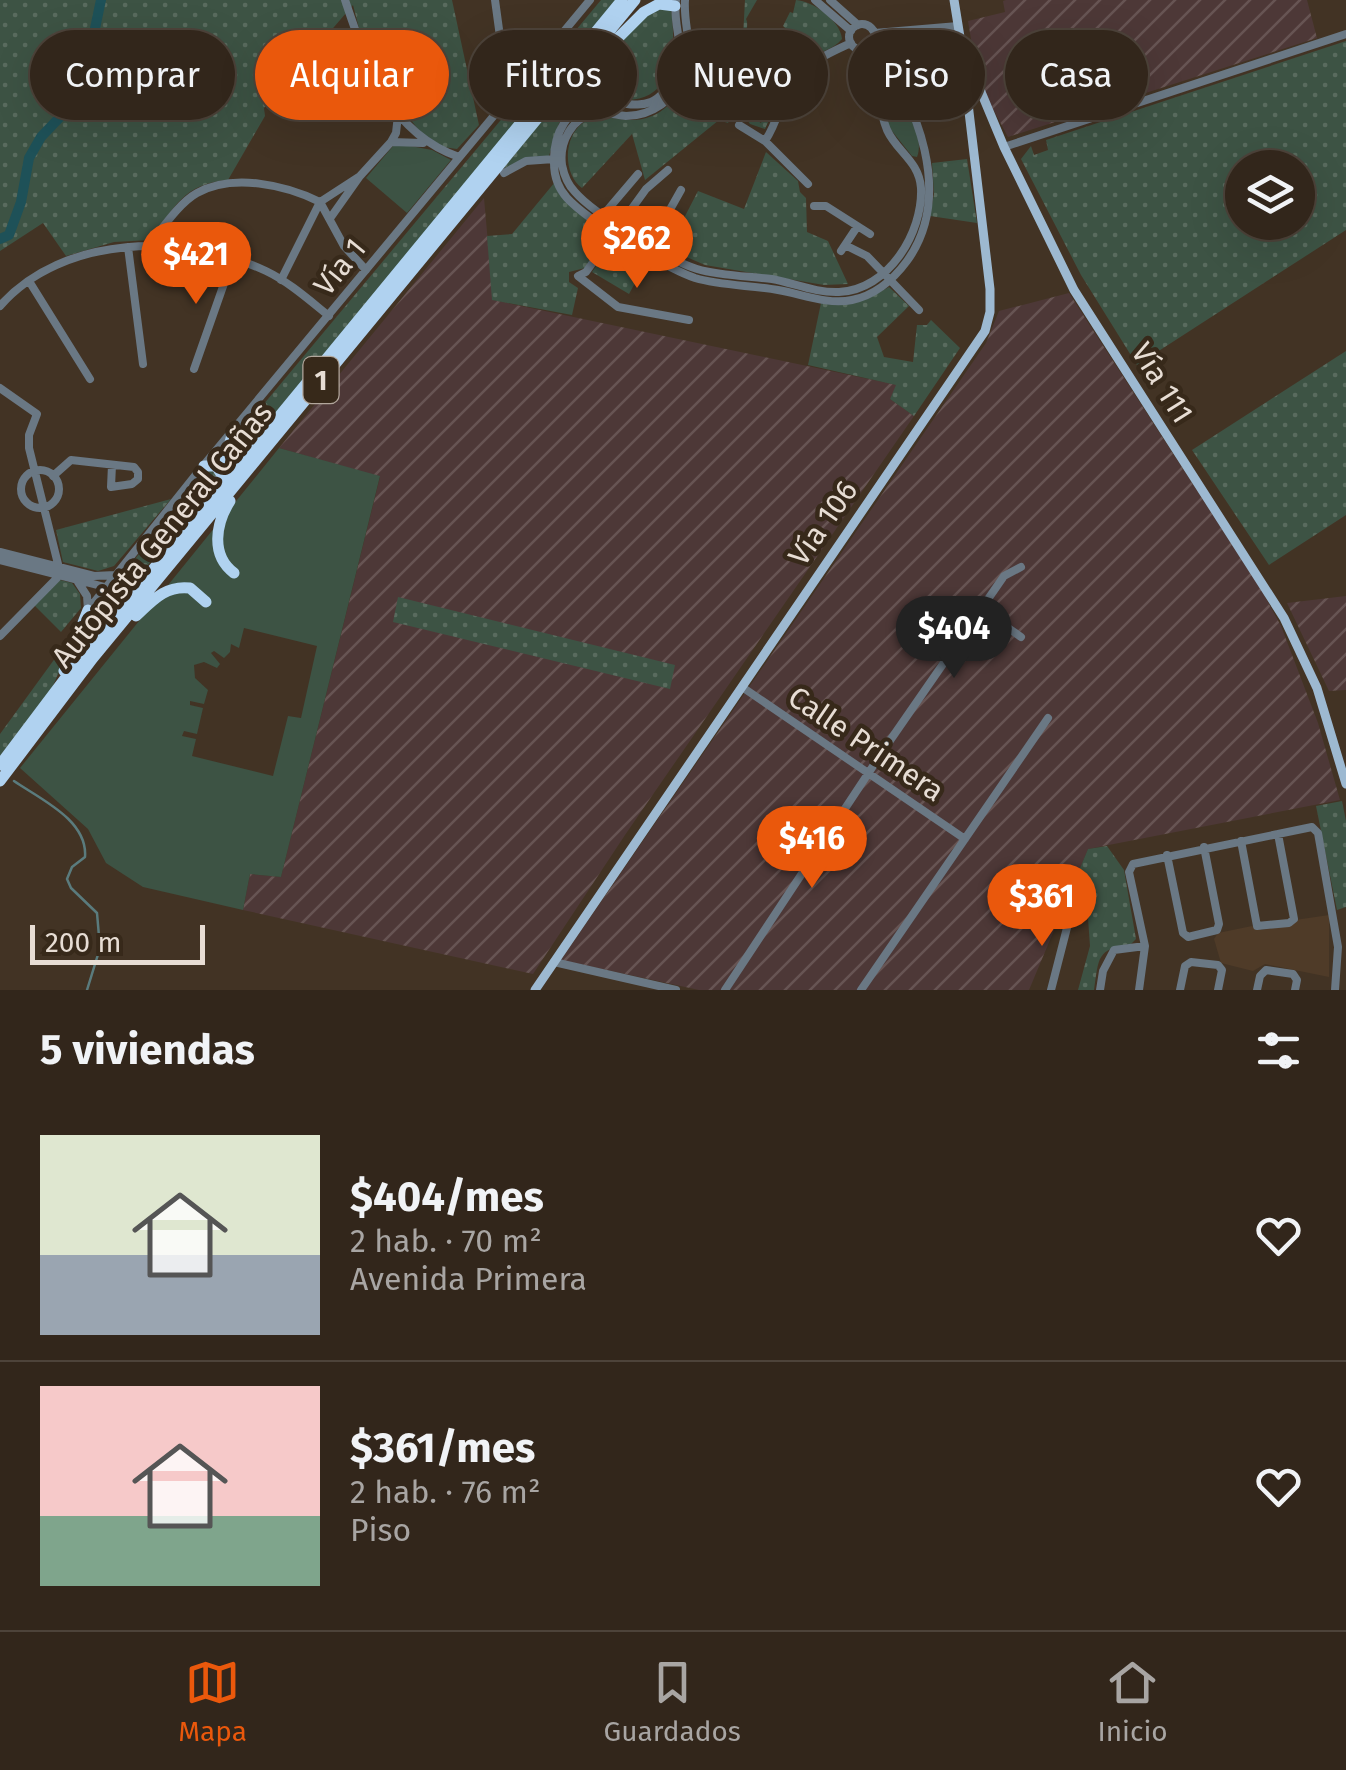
<!DOCTYPE html>
<html lang="es">
<meta charset="utf-8">
<style>
body{margin:0;font-family:"Fira Sans",sans-serif;background:#3d3228;color:#f1f3f6;height:100vh;display:flex;flex-direction:column;font-size:38px;white-space:nowrap}
*{box-sizing:border-box;margin:0}
p{font-size:32px;color:#a8a5a3}
.icon{flex:none;width:55px;height:55px;fill:none;stroke:currentColor;stroke-width:2;stroke-linecap:round;stroke-linejoin:round}
.map{position:relative;height:990px;overflow:hidden}
.drawer{display:flex;flex-direction:column;background:#32261b;flex:1}
.drawer>*{flex:none}
.hud{position:absolute;left:30px;top:30px;width:1288px;height:90px;display:flex;gap:20px}
.buttons{position:absolute;left:1225px;top:150px;display:grid;gap:20px}
.buttons a{display:grid;place-items:center;width:90px;height:90px;border-radius:50%;background:#32261b;box-shadow:0 10px 40px #0002,0 0 0 2px #4d433a;font-size:50px}
.scale{position:absolute;left:30px;bottom:25px;width:175px;box-sizing:border-box;padding-left:10px;border:5px solid #e7ddd4;border-top:0;font-size:28px;line-height:35px;white-space:nowrap;color:#e7ddd4;-webkit-text-stroke:8px #37291a;paint-order:stroke}
.price{position:absolute;translate:-50% -85px;padding:0 22px;border-radius:35px;background:#ea580c;color:#fff;font-size:32px;line-height:65px;filter:drop-shadow(0 2px 5px #0008)}
.price::after{content:'';position:absolute;left:50%;top:60px;width:30px;height:22px;margin-left:-15px;background:inherit;clip-path:polygon(0 0,100% 0,50% 100%)}
.price.on{background:#222;color:#fff}
ul{padding:0;list-style:none}
li{display:flex;align-items:center;gap:30px;height:250px;padding:0 40px}
li+li{border-top:2px solid #4d433a}
li span{display:grid;place-items:center;flex:none;width:280px;height:200px;border-radius:0px;color:#555}
li>.icon{margin-inline-start:auto}
span .icon{width:120px;height:120px;fill:#fffc;stroke-width:1}
li b{font-size:42px}
h2{display:flex;justify-content:space-between;align-items:center;height:120px;padding:0 40px;font-size:42px}
.pill{padding:0 35px;border-radius:45px;background:#32261b;box-shadow:0 10px 40px #0002,0 0 0 2px #4d433a;font-size:35px;line-height:90px}
.pill.on{background:#ea580c;color:#fff}
.tab-bar{display:flex;justify-content:space-around;align-items:center;height:140px;border-top:2px solid #4d433a;background:#32261b;font-size:28px;color:#a8a5a3}
.tab-bar a{display:grid;justify-items:center;gap:5px}
.tab-bar .on{color:#ea580c}
.map>svg:first-child{display:block}
.industrial{fill:url(#industrial-furrows)}
.built{fill:#4f3b28}
.grass{fill:url(#grass-dots);fill-rule:evenodd}
.garden{fill:#3d5344;fill-rule:evenodd}
.lines{fill:none;stroke-linecap:round;stroke-linejoin:round}
.stream{stroke:#5a7b7d;stroke-width:2.5}
.river{stroke:#1e5158;stroke-width:10}
.minor{stroke:#6a7884;stroke-width:8}
.major{stroke:#9db9d1;stroke-width:9}
.highway{stroke:#b0d2f0;stroke-width:11}
.labels{text-anchor:middle;dominant-baseline:central;stroke-width:9;stroke-linejoin:round;paint-order:stroke}
.shield{fill:#37291a;stroke:#b2a79c;stroke-width:2.5}
.shield-label{font-size:28px;font-weight:bold;fill:#e7ddd4}
.street-label{font-size:30px;fill:#e7ddd4;stroke:#37291a}
</style>
<div class="map">
<svg width="1346" height="990" viewBox="0 0 1346 990">
<defs>
<pattern id="industrial-furrows" width="10" height="10" patternUnits="userSpaceOnUse" patternTransform="scale(2.5)"><rect width="10" height="10" fill="#4d3837"/><path d="M-1 1l2-2M0 10L10 0M9 11l2-2" fill="none" stroke="#675453"/></pattern>
<pattern id="grass-dots" width="8" height="8" patternUnits="userSpaceOnUse" patternTransform="scale(2.5)"><rect width="8" height="8" fill="#3d5344"/><path d="M2 2h.1M6 6h.1" fill="none" stroke="#596b5e" stroke-width="1.8" stroke-linecap="round"/></pattern>
</defs>
<rect width="100%" height="100%" fill="#423324"/>
<path class="industrial" d="M1006 0H1307L1317 38 1008 137 978 81 968 21 1005 12 1003 1Z
M484 198 493 300 897 385 890 399 914 416 625 835 533 974 243 910 250 874 281 877 380 477 279 448Z
M1069 293 1262 591 1281 626 1318 723 1340 800 1088 849 1029 990H699L561 960 986 343 999 311Z
M1346 596V690L1329 691 1287 603Z"/>
<path class="built" d="M1329 915V977L1265 964 1253 971 1221 963 1214 939 1218 933 1252 926 1262 930 1291 925 1295 920Z"/>
<path class="grass" d="M0 0H452L479 125 457 149 443 147 421 133 380 80 359 28 353 5 264 108 265 116 228 180C184 183 174 208 150 240L114 242 66 256 43 223 0 251Z
M601 0H619L225 475 232 442Z
M745 0H757L746 19C749 25 746 35 742 42L728 37 722 40 711 65 702 62 688 94 732 113 738 109 761 123 785 68 789 69 801 43 783 26 790 12 793 13 796 0C813 1 841 21 842 39 833 50 819 52 806 59 778 74 778 104 765 129L750 124 743 114 731 116 728 123 719 120 645 180 632 134 582 188C562 174 563 133 586 121 600 113 617 120 632 120 676 120 695 70 695 34L743 37Z
M655 8H671C676 45 676 102 624 100 609 100 598 97 584 100L559 123 549 156 527 158 503 169 560 97Z
M1346 41V230L1137 365 1081 275 1021 159 1031 146 1034 155 1048 150 1046 140ZM1242 168H1298V222H1242Z
M766 152 798 181 800 192 806 198 807 232 828 241 848 284 824 285 705 265 668 249 698 191 744 209Z
M967 159 977 223 930 216 934 194 932 163Z
M555 182 607 233 585 268 569 272V282L578 288 572 315 492 300 487 236 512 234Z
M615 239 648 259 629 294 592 272Z
M889 287 909 306 877 337 884 357 913 362 917 325H927L931 320 960 348 914 416 890 399 896 385 808 365 821 303C848 307 866 300 889 287Z
M1346 351V515L1269 565 1192 450Z
M208 471 220 472 215 487 136 579 127 584 120 577Z
M171 499 114 566 98 571 63 562 56 530Z
M60 580 72 583 80 594 81 608 61 632 34 605Z
M398 597 675 665 670 689 393 622Z
M80 624 52 688 0 756V734Z
M1342 801 1346 821V907L1337 910 1316 806Z
M1107 846 1124 870 1136 939 1131 944C1096 949 1099 958 1094 990H1078L1090 946 1088 918 1062 911 1088 849Z"/>
<path class="garden" d="M882 63C896 84 927 132 917 157L912 156 888 126 879 64Z
M400 144 432 150 451 160 407 213 366 178 393 146Z
M279 448 380 476 281 877 250 874 243 910 143 887 106 863 88 829 20 768ZM244 628 317 646 301 718 288 716 273 776 192 756 196 739 182 736 184 731 197 734 203 708 190 705V701L204 704 208 690 195 678 194 665 204 662 217 668 220 664 211 653 214 651 224 658 230 652 231 644 239 648Z"/>
<g class="lines">
<path class="stream" d="M14 781C40 799 88 820 85 857L72 867 67 879 71 888 97 913 100 948 87 990"/>
<path class="river" d="M0 239 9 235 21 202 29 158 41 137 62 115 64 79 90 52 101 0"/>
<path class="minor" d="M345 0C367 65 389 133 459 157
M495 0 504 66
M676 0C672 26 687 48 675 74 654 119 632 100 598 103 567 105 553 135 554 163 554 176 558 188 567 198 588 221 666 268 695 278 722 286 751 285 778 290 802 294 827 305 852 300 876 295 893 280 907 261 954 196 918 102 873 44
M685 0C683 26 695 49 685 75 675 99 652 116 626 116 616 115 606 112 596 113 572 117 559 142 562 165 564 175 568 185 575 192 593 213 670 261 697 269 721 276 747 276 772 279 794 283 816 293 839 292 888 290 923 233 921 188 919 161 897 152 887 130 876 104 879 75 868 49
M815 0 851 31
M830 0 858 25
M849 37a13 13 0 1 1 26 0a13 13 0 1 1-26 0Z
M875 33 958 26
M874 42 960 36
M739 125 765 141 808 184
M765 141C775 126 778 113 784 97 796 67 823 56 851 43
M391 142 396 133 398 115
M1004 147 1346 34
M668 170 646 189 586 272 578 276 618 307 689 320
M504 173 526 161 554 159
M360 176 391 142 423 143
M814 206H826L870 234
M604 214 638 174
M149 245C162 229 179 203 197 193 233 173 286 185 320 202L344 246 366 270
M650 245 681 190
M845 245 867 256 919 310
M128 247 143 364
M841 251 857 227
M281 280 320 202 360 176 331 217
M29 281 90 379
M0 306C63 234 185 233 266 271 289 282 309 300 329 316
M194 369 233 258
M0 388 37 414 29 435V448L59 568 57 578 0 636
M21 489a19 19 0 1 1 38 0a19 19 0 1 1-38 0Z
M53 476 71 460 134 467 138 472V479L132 484 111 487 112 465
M0 552 94 576 115 575
M0 560 105 587
M78 582 87 596 88 610
M981 609 1021 637
M88 610 198 472 590 0
M742 687 965 839
M1241 841 1257 926 1289 923 1294 919 1278 834
M1167 855 1183 933 1188 937 1217 930 1219 924 1204 847
M554 962 676 990
M725 990 889 742 1004 576 1021 567
M861 990 1048 718
M1051 990 1070 916
M1100 990 1103 971 1114 950 1145 946
M1139 990 1145 946 1129 872 1133 864 1312 827 1318 833 1338 947 1335 990
M1180 990 1185 966 1191 962 1218 965 1222 970 1218 990
M1257 990 1260 976 1266 970 1293 974 1297 980 1295 990"/>
<path class="major" d="M954 0 960 37
M966 56 1004 147 1074 290 1284 618 1317 688 1346 784
M535 990 985 331 990 312V289L960 36"/>
<path class="highway" d="M570 86 644 12 659 4 675 6
M204 466H216L222 475
M219 485 233 431
M230 501C216 523 210 555 234 573
M136 616C153 600 166 585 190 588L206 602
M64 671 88 610
M0 765 85 652 622 0
M0 781 93 658 635 0"/>
</g>
<g class="labels">
<rect class="shield" x="303.5" y="357" width="35" height="46" rx="8"/>
<g class="shield-label">
<text x="321" y="380">1</text>
</g>
<g class="street-label">
<text transform="translate(340 267) rotate(-51)">Vía 1</text>
<text transform="translate(1162 383) rotate(58)">Vía 111</text>
<text transform="translate(823 523) rotate(-55)">Vía 106</text>
<text transform="translate(162 535) rotate(-51)">Autopista General Cañas</text>
<text transform="translate(866 744) rotate(34)">Calle Primera</text>
</g>
</g>
</svg>
<div class="buttons">
<a><svg class="icon" aria-label="layers" viewBox="0 0 24 24"><path d="M12 4l9 5-9 5-9-5zM3 14l9 5 9-5"/></svg></a>
</div>
<div class="scale">200 m</div>
<b class="price" style="left:637px;top:291px">$262</b>
<b class="price" style="left:196px;top:307px">$421</b>
<b class="price on" style="left:954px;top:681px">$404</b>
<b class="price" style="left:812px;top:891px">$416</b>
<b class="price" style="left:1042px;top:949px">$361</b>
<div class="hud">
<a class="pill">Comprar</a>
<a class="pill on">Alquilar</a>
<a class="pill">Filtros</a>
<a class="pill">Nuevo</a>
<a class="pill">Piso</a>
<a class="pill">Casa</a>
</div>
</div>
<section class="drawer">
<h2>5 viviendas<svg class="icon" aria-label="filters" viewBox="0 0 24 24"><path d="M4 7h16M4 17h16"/><circle cx="9" cy="7" r="2"/><circle cx="15" cy="17" r="2"/></svg></h2>
<ul>
<li><span style="background:linear-gradient(#dfe7d0 60%,#9aa5b1 0)"><svg class="icon" aria-label="home" viewBox="0 0 24 24"><path d="M3 11l9-7 9 7M6 9v11h12V9"/></svg></span><div><b>$404/mes</b><p>2 hab. · 70 m²</p><p>Avenida Primera</p></div><svg class="icon" aria-label="heart" viewBox="0 0 24 24"><path d="M12 20l-8-8c-3-5 5-10 8-4 3-6 11-1 8 4z"/></svg></li>
<li><span style="background:linear-gradient(#f6c9c9 65%,#7fa58c 0)"><svg class="icon" aria-label="home" viewBox="0 0 24 24"><path d="M3 11l9-7 9 7M6 9v11h12V9"/></svg></span><div><b>$361/mes</b><p>2 hab. · 76 m²</p><p>Piso</p></div><svg class="icon" aria-label="heart" viewBox="0 0 24 24"><path d="M12 20l-8-8c-3-5 5-10 8-4 3-6 11-1 8 4z"/></svg></li>
</ul>
</section>
<nav class="tab-bar">
<a class="on"><svg class="icon" aria-label="map" viewBox="0 0 24 24"><path d="M3 6l6-2 6 2 6-2v14l-6 2-6-2-6 2zM9 4v14M15 6v14"/></svg>Mapa</a>
<a><svg class="icon" aria-label="saved" viewBox="0 0 24 24"><path d="M7 4h10v16l-5-4-5 4z"/></svg>Guardados</a>
<a><svg class="icon" aria-label="home" viewBox="0 0 24 24"><path d="M3 11l9-7 9 7M6 9v11h12V9"/></svg>Inicio</a>
</nav>
